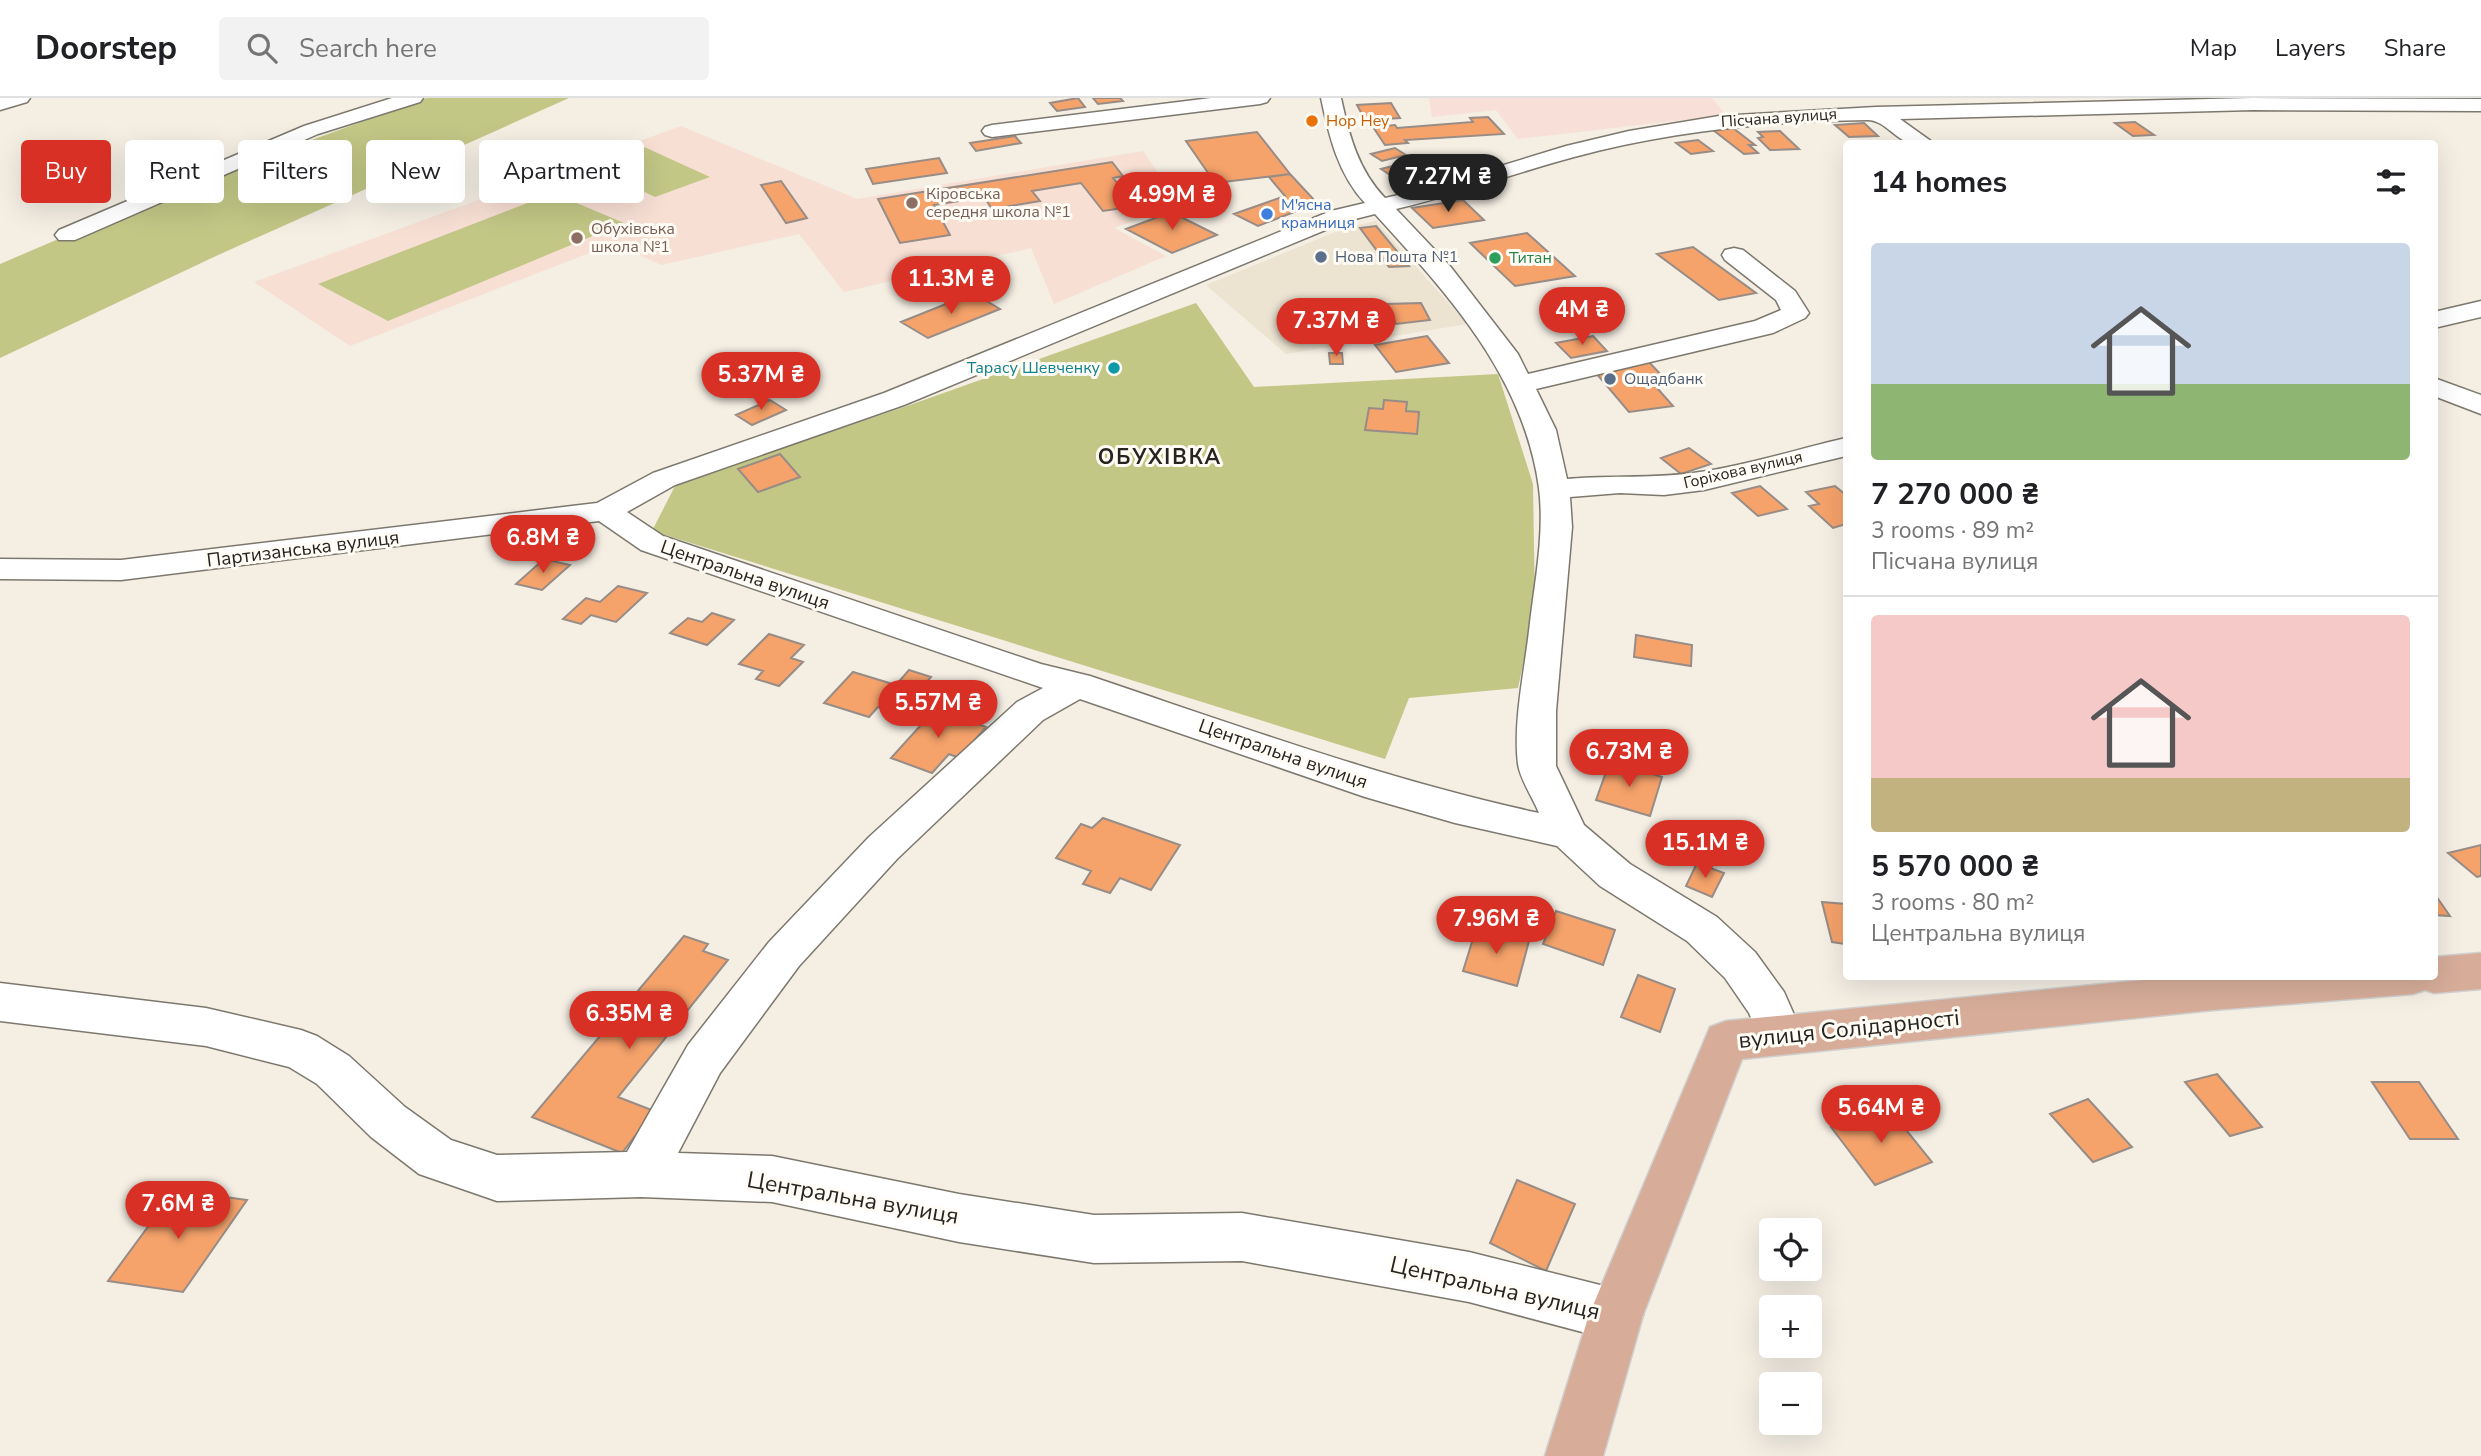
<!DOCTYPE html>
<meta charset="utf-8">
<style>
body{margin:0;font-family:"Nunito Sans",sans-serif;background:#f2f2f2;color:#202124;height:100vh;display:flex;flex-direction:column;font-size:26px;white-space:nowrap}
*{box-sizing:border-box;margin:0}
p{font-size:23px;color:#757577}
.icon{flex:none;width:38px;height:38px;fill:none;stroke:currentColor;stroke-width:2;stroke-linecap:round;stroke-linejoin:round}
.map{position:relative;flex:1;overflow:hidden}
.side{position:absolute;left:1843px;top:42px;width:595px;height:840px;display:flex;flex-direction:column;background:#fff;border-radius:7px;box-shadow:0 7px 28px #0002}
.side>*{flex:none}
.top-card{position:absolute;left:21px;top:42px;width:665px;height:63px;display:flex;gap:14px}
.controls{position:absolute;left:1759px;top:1120px;display:grid;gap:14px}
.controls a{display:grid;place-items:center;width:63px;height:63px;border-radius:7px;background:#fff;box-shadow:0 7px 28px #0002;font-size:35px}
.price{position:absolute;translate:-50% -60px;padding:0 16px;border-radius:24px;background:#d93025;color:#fff;font-size:23px;line-height:46px;filter:drop-shadow(0 2px 4px #0008)}
.price::after{content:'';position:absolute;left:50%;top:42px;width:21px;height:16px;margin-left:-10px;background:inherit;clip-path:polygon(0 0,100% 0,50% 100%)}
.price.selected{background:#222;color:#fff}
ul{padding:0;list-style:none}
li{display:grid;align-content:center;gap:14px;height:371px;padding:0 28px}
li+li{border-top:2px solid #e0e0e0}
li span{display:grid;place-items:center;height:217px;border-radius:7px;color:#555}
li>.icon{margin-inline-start:auto}
span .icon{width:126px;height:126px;fill:#fffc;stroke-width:1}
li b{font-size:30px}
h2{display:flex;justify-content:space-between;align-items:center;height:84px;padding:0 28px;font-size:30px}
.tag{padding:0 24px;border-radius:7px;background:#fff;box-shadow:0 7px 28px #0002;font-size:24px;line-height:63px}
.tag.selected{background:#d93025;color:#fff}
header{display:flex;align-items:center;gap:42px;box-sizing:border-box;height:98px;padding:0 35px;background:#fff;border-bottom:2px solid #e0e0e0}
header strong{font-size:33px}
nav{display:flex;gap:38px;margin-inline-start:auto;font-size:24px}
.search{width:490px;height:63px;background:#f2f2f2;display:flex;align-items:center;gap:18px;box-sizing:border-box;padding:0 24px;border-radius:7px;color:#757577;font-size:26px}
.map>svg:first-child{display:block}
.built{fill:#ece3d1}
.industrial{fill:#f8dfd7}
.education{fill:#f7dfd4}
.green{fill:#c2c786}
.building{fill:#f5a26b;stroke:#978c86;stroke-width:2}
.lines{fill:none;stroke-linecap:round;stroke-linejoin:round}
.minor-casing{stroke:#7d786e;stroke-width:3}
.major-casing{stroke:#cfcfce;stroke-width:3}
.minor{fill:#fff;fill-rule:evenodd}
.major{fill:#d7ad9a;fill-rule:evenodd}
.food-dot{fill:#e8710a;stroke:#fffcf5;stroke-width:2.5}
.education-dot{fill:#8d6e63;stroke:#fffcf5;stroke-width:2.5}
.shop-dot{fill:#3f7fe0;stroke:#fffcf5;stroke-width:2.5}
.service-dot{fill:#5c6f8a;stroke:#fffcf5;stroke-width:2.5}
.leisure-dot{fill:#2e9e5b;stroke:#fffcf5;stroke-width:2.5}
.culture-dot{fill:#0f9aa8;stroke:#fffcf5;stroke-width:2.5}
.labels{text-anchor:middle;dominant-baseline:central;stroke-width:6;stroke-linejoin:round;paint-order:stroke}
.far-street-label{font-size:16px;fill:#262420;stroke:#fffcf5}
.far-food-label{font-size:16px;fill:#c56008;stroke:#fffcf5;text-anchor:start}
.far-education-label{font-size:16px;fill:#785e54;stroke:#fffcf5;text-anchor:start}
.far-shop-label{font-size:16px;fill:#366cbe;stroke:#fffcf5;text-anchor:start}
.far-service-label{font-size:16px;fill:#4e5e75;stroke:#fffcf5;text-anchor:start}
.far-leisure-label{font-size:16px;fill:#27864d;stroke:#fffcf5;text-anchor:start}
.far-culture-label{font-size:16px;fill:#0d838f;stroke:#fffcf5;text-anchor:end}
.street-label{font-size:19px;fill:#262420;stroke:#fffcf5}
.far-district-label{font-size:21px;font-weight:bold;letter-spacing:2px;fill:#262420;stroke:#fffcf5}
.near-street-label{font-size:23px;fill:#262420;stroke:#fffcf5}
</style>
<header>
<strong>Doorstep</strong>
<div class="search"><svg class="icon" aria-label="search" viewBox="0 0 24 24"><circle cx="10" cy="10" r="6"/><path d="M15 15l6 6"/></svg>Search here</div>
<nav><a>Map</a><a>Layers</a><a>Share</a></nav>
</header>
<div class="map">
<svg width="2481" height="1358" viewBox="0 0 2481 1358">
<rect width="100%" height="100%" fill="#f4eee3"/>
<path class="built" d="M1376 123 1467 226 1286 256 1206 187 1345 130Z"/>
<path class="industrial" d="M1429 0H1712L1726 17 1518 41 1496 12 1432 19Z"/>
<path class="education" d="M681 28 857 101 1143 53 1179 106 1114 130 1166 158 1054 206 1031 150 844 194 799 136 661 167 615 145 350 248 254 184Z"/>
<path class="green" d="M427 0H569L216 158 0 260V166L166 95Z
M642 48 710 79 655 99 588 67Z
M553 95 624 125 388 223 318 186Z
M1196 205 1254 289 1498 276 1533 386 1535 509 1518 590 1409 600 1385 661 652 433 676 386 907 308Z"/>
<path class="building" d="M1078 0 1085 9 1057 13 1050 5Z
M1093 0H1120L1123 3 1098 6Z
M1391 5 1400 20 1365 22 1357 7Z
M1488 19 1504 36 1405 42 1408 45 1385 47 1373 29 1395 27 1397 30 1473 24 1470 20Z
M2135 24 2154 37 2133 38 2115 25Z
M1864 25 1878 38 1849 39 1835 27Z
M1733 30 1755 47H1749L1758 55 1744 56 1713 32Z
M1780 33 1799 51 1770 52 1758 40 1763 39 1758 34Z
M1257 34 1290 76 1215 85 1186 43Z
M1015 38 1021 45 976 53 970 45Z
M1698 42 1713 53 1691 56 1676 45Z
M1395 50 1406 57 1382 63 1371 56Z
M939 60 947 75 873 86 866 71Z
M1424 60 1441 71 1429 74 1437 79 1405 87 1381 71Z
M1112 64 1123 78 1113 80 1136 108 1103 113 1081 85 1032 93 1040 103 992 111 984 99 934 107 950 137 900 145 878 101Z
M1290 76 1317 105 1258 128 1234 116 1285 98 1269 79Z
M781 83 807 120 786 125 761 87Z
M1463 102 1484 122 1433 130 1412 110Z
M1171 114 1217 137 1172 155 1126 131Z
M1376 128 1405 163 1409 168 1389 169 1360 130Z
M1527 135 1575 178 1515 188 1470 145Z
M1693 149 1756 195 1719 202 1657 156Z
M973 195 1000 211 928 240 901 224Z
M1421 205 1430 222 1396 226 1385 206Z
M1427 238 1449 265 1396 274 1375 247Z
M1593 238 1607 253 1571 260 1556 245Z
M1329 255H1342L1343 266H1330Z
M1648 263 1664 280 1650 282 1673 308 1629 314 1595 274 1628 269 1625 266Z
M770 302 786 312 752 327 736 317Z
M1384 302 1407 304 1406 313 1419 314 1417 336 1365 332 1369 310 1383 311Z
M1689 350 1711 366 1681 376 1661 360Z
M780 356 800 379 758 394 738 371Z
M1760 388 1787 411 1758 418 1732 395Z
M1835 388 1846 397V426L1833 430 1809 408 1819 406 1806 394Z
M544 461 570 467 542 492 516 486Z
M618 488 647 495 616 524 591 517 581 526 563 521 586 500 600 504Z
M712 515 734 522 707 547 670 535 688 520 702 524Z
M769 536 804 547 791 560 803 564 779 588 756 581 763 573 739 566Z
M1636 537 1692 547 1691 568 1634 559Z
M909 572 931 579 899 616 878 609 869 619 824 605 853 574 896 587Z
M940 606 960 613 955 618 986 629 959 660 949 656 932 675 891 660Z
M1610 663 1662 679 1650 718 1596 702Z
M1103 720 1180 747 1151 792 1120 780 1110 795 1083 786 1091 773 1056 760 1081 726 1092 730Z
M2481 747V778L2477 779 2448 755Z
M1697 765 1724 775 1712 799 1686 788Z
M2434 795 2450 818 2434 817Z
M1822 804 1846 806V846L1832 844Z
M1556 813 1615 832 1603 867 1543 846Z
M1477 828 1529 843 1517 888 1463 873Z
M684 838 708 846 703 853 728 862 618 999 654 1013 622 1055 532 1019Z
M1638 877 1675 891 1660 934 1621 919Z
M2217 976 2262 1029 2230 1038 2185 984Z
M2372 984H2419L2458 1041H2410Z
M2088 1001 2132 1049 2093 1064 2050 1016Z
M1886 1007 1932 1064 1875 1087 1831 1029Z
M1517 1082 1575 1106 1546 1173 1490 1145Z
M175 1092 247 1102 183 1194 108 1183Z"/>
<g class="lines">
<defs>
<path id="minor" d="M0 0H30L27 4 0 12Z
M392 0H423L420 4 318 36 75 142H59L55 137 59 132 304 28Z
M1211 0H1270L1267 4 1260 6 992 39 985 37 982 33 985 29 992 27Z
M1321 0H1341C1349 37 1358 72 1385 100L1425 91 1566 48 1629 33 1719 18 1876 9 2252 0 2481 1V13L2253 12 1900 21 1935 46C1928 46 1916 48 1909 45 1895 40 1883 22 1868 22 1769 23 1670 33 1574 59 1514 75 1456 97 1396 111L1450 168 1518 256 1528 276 1755 223 1781 212 1776 202 1725 162 1722 157 1725 152 1734 150 1743 152 1795 193 1809 215 1805 220 1773 235 1536 291 1556 332 1567 381C1612 377 1656 381 1700 374 1749 367 1798 351 1846 340V358L1704 392 1664 397 1620 395 1570 399 1572 429 1556 613V668L1584 727 1630 766 1717 819 1755 854 1784 894 1803 937 1796 951 1780 956 1764 951 1749 915 1725 880 1687 843 1600 788 1557 748 1455 725 1365 699 1080 601 1043 622 897 761 799 868 720 975 678 1055 772 1058 959 1096 1094 1117 1242 1115 1469 1154 1616 1191 1635 1198 1643 1217 1635 1236 1616 1243 1469 1204 1242 1163 1094 1165 959 1144 772 1104 641 1099 497 1103 419 1076 371 1039 317 986 289 969 206 948 0 923V885L206 910 301 932 317 938 349 958 405 1009 451 1042 497 1057 627 1054 688 947 769 844 869 739 1017 604 1043 590 641 452 599 423 121 482 0 481V461L121 462 597 405 653 375 884 295 1331 113 1365 105C1338 76 1329 38 1321 0ZM1375 116C1448 196 1524 279 1539 390 1545 437 1534 487 1529 533 1524 575 1513 625 1518 666 1520 681 1533 700 1539 715 1386 682 1239 628 1090 578L1041 566 663 438 627 414 675 387 904 307 1347 123Z
M2481 203V219L2434 230V214Z
M2434 280 2481 297V316L2434 298Z"/>
<path id="major" d="M2481 855V891L2434 895 2425 892 2413 896 2213 912 1742 961 1643 1217 1603 1358H1545L1589 1217 1710 929 1726 923 2184 878H2434V859Z"/>
</defs>
<use href="#minor" class="minor-casing"/>
<use href="#major" class="major-casing"/>
<use href="#minor" class="minor"/>
<use href="#major" class="major"/>
</g>
<circle class="food-dot" cx="1312" cy="23" r="7"/>
<g class="education-dot">
<circle cx="912" cy="105" r="7"/>
<circle cx="577" cy="140" r="7"/>
</g>
<circle class="shop-dot" cx="1267" cy="116" r="7"/>
<g class="service-dot">
<circle cx="1321" cy="159" r="7"/>
<circle cx="1610" cy="281" r="7"/>
</g>
<circle class="leisure-dot" cx="1495" cy="160" r="7"/>
<circle class="culture-dot" cx="1114" cy="270" r="7"/>
<g class="labels">
<g class="far-street-label">
<text transform="translate(1779 20) rotate(-4)">Пісчана вулиця</text>
<text transform="translate(1743 372) rotate(-13)">Горіхова вулиця</text>
</g>
<g class="far-food-label">
<text x="1326" y="23">Hop Hey</text>
</g>
<g class="far-education-label">
<text x="926" y="96">Кіровська<tspan x="926" dy="18">середня школа №1</tspan></text>
<text x="591" y="131">Обухівська<tspan x="591" dy="18">школа №1</tspan></text>
</g>
<g class="far-shop-label">
<text x="1281" y="107">М'ясна<tspan x="1281" dy="18">крамниця</tspan></text>
</g>
<g class="far-service-label">
<text x="1335" y="159">Нова Пошта №1</text>
<text x="1624" y="281">Ощадбанк</text>
</g>
<g class="far-leisure-label">
<text x="1509" y="160">Титан</text>
</g>
<g class="far-culture-label">
<text x="1100" y="270">Тарасу Шевченку</text>
</g>
<g class="street-label">
<text transform="translate(303 451) rotate(-7)">Партизанська вулиця</text>
<text transform="translate(745 477) rotate(19)">Центральна вулиця</text>
<text transform="translate(1283 656) rotate(19)">Центральна вулиця</text>
</g>
<g class="far-district-label">
<text x="1160" y="359">ОБУХІВКА</text>
</g>
<g class="near-street-label">
<text transform="translate(1849 931) rotate(-6)">вулиця Солідарності</text>
<text transform="translate(853 1100) rotate(10)">Центральна вулиця</text>
<text transform="translate(1495 1190) rotate(13)">Центральна вулиця</text>
</g>
</g>
</svg>
<div class="controls">
<a><svg class="icon" aria-label="locate" viewBox="0 0 24 24"><circle cx="12" cy="12" r="6"/><path d="M12 2v4M12 18v4M2 12h4M18 12h4"/></svg></a>
<a>+</a>
<a>−</a>
</div>
<b class="price selected" style="left:1448px;top:116px">7.27M ₴</b>
<b class="price" style="left:1172px;top:134px">4.99M ₴</b>
<b class="price" style="left:951px;top:218px">11.3M ₴</b>
<b class="price" style="left:1582px;top:249px">4M ₴</b>
<b class="price" style="left:1336px;top:260px">7.37M ₴</b>
<b class="price" style="left:761px;top:314px">5.37M ₴</b>
<b class="price" style="left:543px;top:477px">6.8M ₴</b>
<b class="price" style="left:938px;top:642px">5.57M ₴</b>
<b class="price" style="left:1629px;top:691px">6.73M ₴</b>
<b class="price" style="left:1705px;top:782px">15.1M ₴</b>
<b class="price" style="left:1496px;top:858px">7.96M ₴</b>
<b class="price" style="left:629px;top:953px">6.35M ₴</b>
<b class="price" style="left:1881px;top:1047px">5.64M ₴</b>
<b class="price" style="left:178px;top:1143px">7.6M ₴</b>
<div class="top-card">
<a class="tag selected">Buy</a>
<a class="tag">Rent</a>
<a class="tag">Filters</a>
<a class="tag">New</a>
<a class="tag">Apartment</a>
</div>
<section class="side">
<h2>14 homes<svg class="icon" aria-label="filters" viewBox="0 0 24 24"><path d="M4 7h16M4 17h16"/><circle cx="9" cy="7" r="2"/><circle cx="15" cy="17" r="2"/></svg></h2>
<ul>
<li><span style="background:linear-gradient(#c9d6e8 65%,#8fb573 0)"><svg class="icon" aria-label="home" viewBox="0 0 24 24"><path d="M3 11l9-7 9 7M6 9v11h12V9"/></svg></span><div><b>7 270 000 ₴</b><p>3 rooms · 89 m²</p><p>Пісчана вулиця</p></div></li>
<li><span style="background:linear-gradient(#f6c9c9 75%,#c2b280 0)"><svg class="icon" aria-label="home" viewBox="0 0 24 24"><path d="M3 11l9-7 9 7M6 9v11h12V9"/></svg></span><div><b>5 570 000 ₴</b><p>3 rooms · 80 m²</p><p>Центральна вулиця</p></div></li>
</ul>
</section>
</div>
